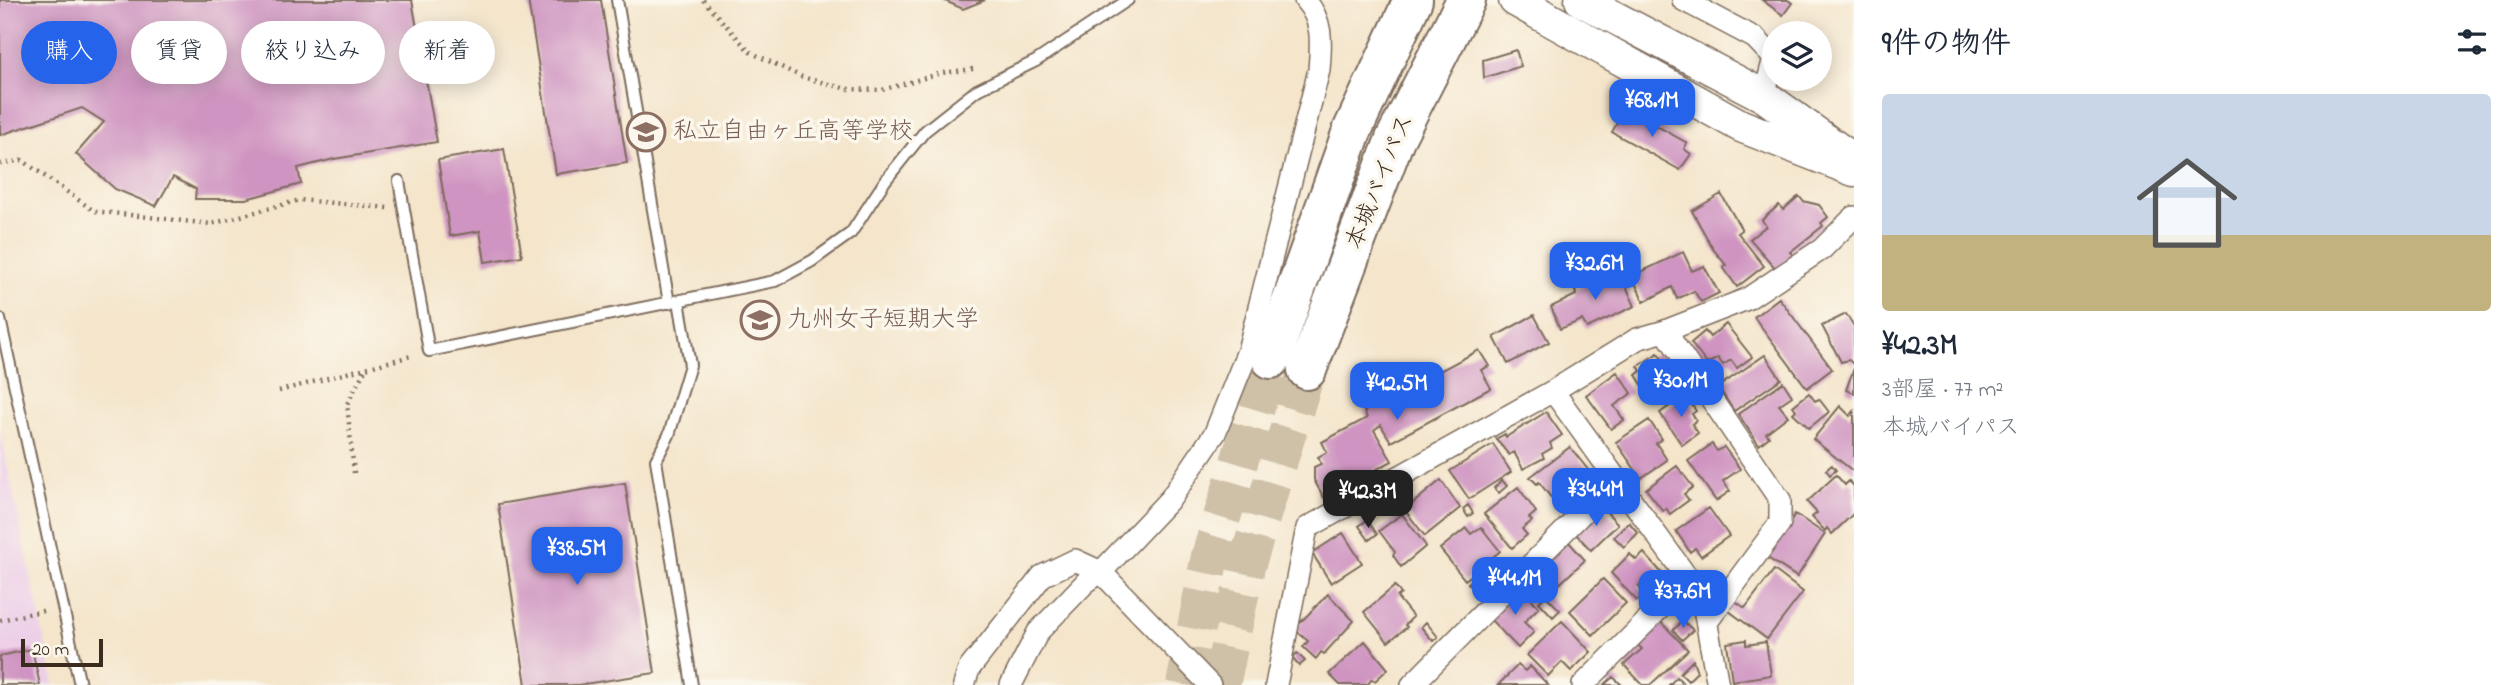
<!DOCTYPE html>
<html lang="ja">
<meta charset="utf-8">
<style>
body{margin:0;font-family:"Indie Flower","Klee One",sans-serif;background:#f2f2f3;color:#1f2937;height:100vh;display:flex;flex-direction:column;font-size:26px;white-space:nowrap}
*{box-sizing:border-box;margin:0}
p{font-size:23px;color:#747a83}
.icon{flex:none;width:38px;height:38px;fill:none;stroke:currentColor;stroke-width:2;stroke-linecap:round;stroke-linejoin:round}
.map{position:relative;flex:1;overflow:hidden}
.side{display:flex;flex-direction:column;background:#fff;width:665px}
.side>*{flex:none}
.banner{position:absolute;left:21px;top:21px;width:665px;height:63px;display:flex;gap:14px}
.tools{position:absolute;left:1762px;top:21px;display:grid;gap:14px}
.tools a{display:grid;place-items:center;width:70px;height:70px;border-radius:50%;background:#fff;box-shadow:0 4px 18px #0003;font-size:35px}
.scale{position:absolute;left:21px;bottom:18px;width:82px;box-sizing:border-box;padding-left:7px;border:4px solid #3b2a1e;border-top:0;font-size:19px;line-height:24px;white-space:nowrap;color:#3b2a1e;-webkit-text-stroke:5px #fbf7ec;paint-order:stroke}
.price{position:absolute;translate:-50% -60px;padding:0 16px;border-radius:14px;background:#2563eb;color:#fff;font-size:23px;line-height:46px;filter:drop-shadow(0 2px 4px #0008)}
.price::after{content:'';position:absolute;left:50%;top:42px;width:21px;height:16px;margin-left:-10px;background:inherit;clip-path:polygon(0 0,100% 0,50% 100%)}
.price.selected{background:#222;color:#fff}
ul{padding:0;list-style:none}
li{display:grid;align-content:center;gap:14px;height:371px;padding:0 28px}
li+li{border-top:2px solid #e0e1e3}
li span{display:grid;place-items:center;height:217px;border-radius:7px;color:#555}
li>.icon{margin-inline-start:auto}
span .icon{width:126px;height:126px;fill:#fffc;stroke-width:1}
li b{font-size:30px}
h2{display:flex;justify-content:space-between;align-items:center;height:84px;padding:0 28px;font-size:30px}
.pill{padding:0 24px;border-radius:32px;background:#fff;box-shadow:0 4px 18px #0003;font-size:24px;line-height:63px}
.pill.selected{background:#2563eb;color:#fff}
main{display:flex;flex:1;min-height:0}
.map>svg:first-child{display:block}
.built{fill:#edd0e8}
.building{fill:#cf94c1}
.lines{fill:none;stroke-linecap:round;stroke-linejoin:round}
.highway-tunnel{stroke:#cfc0a8;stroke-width:38;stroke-dasharray:38 19;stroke-linecap:butt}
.lane-casing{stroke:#7c6b5b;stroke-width:14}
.street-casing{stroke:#7c6b5b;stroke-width:24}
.secondary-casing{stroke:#7c6b5b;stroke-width:35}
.highway-casing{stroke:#7c6b5b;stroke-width:42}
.path{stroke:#7c6b5b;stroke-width:4.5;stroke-dasharray:2 5;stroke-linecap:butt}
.lane{stroke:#fff;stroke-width:10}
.street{stroke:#fff;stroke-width:21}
.secondary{stroke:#fff;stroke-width:32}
.highway{stroke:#fff;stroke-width:38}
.labels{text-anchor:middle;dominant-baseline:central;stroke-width:7;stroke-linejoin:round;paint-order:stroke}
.education-label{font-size:24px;fill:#785e54;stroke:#fbf7ec;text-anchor:start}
.street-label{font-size:24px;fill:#3b2a1e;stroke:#fbf7ec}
</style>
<main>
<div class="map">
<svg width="1854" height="685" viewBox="0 0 1854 685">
<rect width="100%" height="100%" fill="#fbf7ec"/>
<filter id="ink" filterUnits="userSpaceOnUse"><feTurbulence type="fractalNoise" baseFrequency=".0143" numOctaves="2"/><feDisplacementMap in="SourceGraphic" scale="14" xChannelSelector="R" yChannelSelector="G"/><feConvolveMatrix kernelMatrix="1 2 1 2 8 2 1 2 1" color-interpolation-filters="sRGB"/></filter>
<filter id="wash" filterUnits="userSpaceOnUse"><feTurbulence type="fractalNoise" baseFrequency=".00686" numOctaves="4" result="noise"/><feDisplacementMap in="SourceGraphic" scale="28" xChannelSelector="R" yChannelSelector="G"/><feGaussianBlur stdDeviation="1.57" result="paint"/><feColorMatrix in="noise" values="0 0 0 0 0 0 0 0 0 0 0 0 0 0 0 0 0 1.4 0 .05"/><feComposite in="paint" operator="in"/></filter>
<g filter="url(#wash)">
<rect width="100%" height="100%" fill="#f4e5cb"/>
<path class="built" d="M0 430 54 685H0Z"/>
<g id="blocks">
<path class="building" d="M0 0H412L437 142 334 159 298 168 301 184 246 199H195L196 189 173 177 156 206 115 189 76 154 104 122 82 108 0 135Z
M528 0H601L627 163 556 174Z
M943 0H985L963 9Z
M1762 0H1788L1792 3 1783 15Z
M1516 50 1521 66 1484 78 1483 60Z
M1625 108 1687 143 1684 149 1691 154 1680 170 1612 132Z
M504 149 522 256 485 262 480 231 450 236 438 160Z
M1721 194 1742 230 1738 233 1764 266 1737 287 1723 267 1726 265 1713 249 1692 211Z
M1799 196 1803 201 1819 205 1828 217 1821 223 1823 226 1790 252 1793 255 1776 269 1750 239 1766 226 1762 220 1779 205 1783 210Z
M1683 252 1692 271 1704 266 1719 293 1701 302 1694 291 1677 299 1672 287 1644 302 1632 276Z
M1618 269 1635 306 1587 328 1582 320 1560 329 1551 307 1576 295 1575 290Z
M1779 298 1832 369 1807 388 1754 317Z
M1846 314 1854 326V365L1849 360 1841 362 1822 326Z
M1534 315 1549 342 1508 364 1494 337Z
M1726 324 1752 357 1737 368 1731 360 1723 365 1718 358 1707 364 1691 343 1705 331 1710 337Z
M1479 350 1489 366 1481 370 1491 388 1391 442 1381 425 1374 430 1392 461 1324 498 1314 480V467L1321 464 1318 457 1327 452 1322 442 1367 418 1364 411Z
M1658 353 1671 372 1662 378 1668 389 1652 400 1636 375 1641 371 1638 366Z
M1765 355 1781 379 1734 411 1718 387Z
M1854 368V393L1846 390Z
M1617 372 1632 393 1614 406 1624 420 1611 429 1586 395Z
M1783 382 1792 396 1779 405 1788 416 1766 433 1769 437 1759 445 1738 414Z
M1809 393 1815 401 1819 399 1829 412 1809 428 1793 413 1796 410 1793 406Z
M1685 395 1696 411 1692 414 1696 420 1692 424 1698 433 1682 445 1660 413Z
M1840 406 1850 416 1854 411V472L1813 439Z
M1546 412 1562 435 1550 443 1552 448 1542 454 1544 458 1523 469 1514 452 1509 455 1496 439 1505 434 1506 437Z
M1649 420 1662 439 1656 443 1667 460 1641 478 1616 442Z
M1493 444 1511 472 1469 499 1450 471Z
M1712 444 1717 451 1724 447 1740 469 1723 481 1730 491 1716 501 1688 461Z
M1570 447 1589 471 1573 484 1578 489 1566 498 1561 493 1553 500 1539 482 1537 484 1530 477Z
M1832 465 1836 470 1830 475 1826 470Z
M1677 466 1693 487 1684 494 1689 500 1670 514 1666 508 1663 511 1646 489Z
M1836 475 1845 485 1849 481 1854 486V513L1832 534 1827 528 1825 531 1812 517 1817 513 1807 502Z
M1441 480 1460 508 1425 536 1401 505 1408 499 1412 504Z
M1502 480 1507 486 1499 493 1494 488Z
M625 483 655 673 578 685H526L498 504Z
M1518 487 1536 512 1529 518 1532 521 1522 529 1527 535 1512 548 1484 514Z
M1468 505 1473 513 1468 517 1463 509Z
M1602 507 1618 524 1591 550 1575 533Z
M1709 508 1729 536 1701 556 1695 548 1690 552 1676 531Z
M1402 514 1426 546 1401 567 1393 555 1395 552 1379 531Z
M1795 514 1825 534 1797 577 1763 555 1778 540Z
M1367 520 1377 534 1369 540 1359 526Z
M1629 522 1638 533 1624 547 1614 537Z
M1481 527 1500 551 1493 557 1494 559 1465 580 1440 549 1466 528 1471 534Z
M1343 533 1362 563 1331 583 1312 553Z
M1568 541 1585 560 1553 590 1539 575 1552 563 1548 559Z
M1644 553 1661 572 1651 581 1647 577 1638 586 1645 594 1637 601 1611 573 1630 554 1636 560Z
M1774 570 1803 592 1767 639 1725 608 1732 599 1745 608Z
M1475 577 1483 587 1476 592 1468 583Z
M1603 579 1626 603 1593 635 1570 611Z
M1395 586 1401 594 1397 597 1413 617 1405 625 1407 627 1388 642 1364 612Z
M1520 588 1539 607 1524 622 1534 632 1518 648 1489 618Z
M1328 594 1354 621 1324 654 1321 652 1316 659 1303 647 1308 641 1294 629Z
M1546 596 1560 610 1553 617 1539 602Z
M1562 621 1591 652 1571 671 1562 662 1548 676 1527 655Z
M1683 621 1693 630 1682 640 1673 630Z
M1426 622 1438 637 1433 641 1421 627Z
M1661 622 1688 650 1650 685H1643L1624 665 1642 649 1637 644Z
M1746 640V645L1766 642 1771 675 1732 681 1727 643Z
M1365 641 1388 669 1375 681 1372 679 1367 685H1340L1329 674Z
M32 649 40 685H0V656Z
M1297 653 1305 661 1299 666 1292 658Z
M1693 660 1697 672 1688 681 1680 673Z
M1518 665 1525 671 1530 666 1548 685H1498Z
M1613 677 1622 685H1604Z
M1677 677 1685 685H1669Z"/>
</g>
</g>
<g filter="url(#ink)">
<use href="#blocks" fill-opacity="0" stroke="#7c6b5b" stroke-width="2"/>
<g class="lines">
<path class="highway-tunnel" d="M1185 685 1210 556 1271 359
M1221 685 1246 567 1307 370"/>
<defs>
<path id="lane" d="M617 0 669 303
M399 181 429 351 775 281 812 261 851 233 885 181 925 131 977 90 1036 61 1128 0
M679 301 690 365 669 435 656 460 692 685
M0 319 80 685"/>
<path id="street" d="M1683 0 1755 38 1774 58 1764 96
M1665 331 1780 500V523L1707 622
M1553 391 1702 598 1718 685
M964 685 969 669 1042 576 1075 560 1101 572 1086 582 1038 632 1011 685
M1210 685 1101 572 1171 498 1215 433 1248 351 1319 70C1321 43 1324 22 1305 0
M1276 685 1307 528 1553 391 1637 339 1665 331 1747 299 1822 249 1854 217
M1412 685 1617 478
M1583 685 1689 579"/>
<path id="secondary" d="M1515 0 1741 126 1854 170
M1581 0 1764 96 1845 154"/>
<path id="highway" d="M1271 359 1352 131 1413 0
M1307 370 1395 139 1466 0"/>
</defs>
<use href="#lane" class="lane-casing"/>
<use href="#street" class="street-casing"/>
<use href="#secondary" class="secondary-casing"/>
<use href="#highway" class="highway-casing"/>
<path class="path" d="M703 0 750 52 802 77 847 89 882 90 942 73 973 69
M0 164 22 160 94 211 211 224 300 200 388 208
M279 391 411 356
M354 473 347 404 365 370
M0 620 47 610"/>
<use href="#lane" class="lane"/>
<use href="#street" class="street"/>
<use href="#secondary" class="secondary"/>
<use href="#highway" class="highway"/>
</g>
</g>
<defs>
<symbol id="school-ring" viewBox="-11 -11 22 22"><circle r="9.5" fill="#fbf7ec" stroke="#8d6e63" stroke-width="1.5"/><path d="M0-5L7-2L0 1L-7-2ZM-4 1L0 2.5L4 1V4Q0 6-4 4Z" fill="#8d6e63"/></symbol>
<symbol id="university-ring" viewBox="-11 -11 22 22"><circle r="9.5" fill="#fbf7ec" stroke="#8d6e63" stroke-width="1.5"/><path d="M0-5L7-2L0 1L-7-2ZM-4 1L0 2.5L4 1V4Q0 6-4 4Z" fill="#8d6e63"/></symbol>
</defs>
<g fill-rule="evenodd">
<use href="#school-ring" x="624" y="110" width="44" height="44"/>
<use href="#university-ring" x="738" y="298" width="44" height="44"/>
</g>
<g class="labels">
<g class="education-label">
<text x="673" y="132">私立自由ヶ丘高等学校</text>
<text x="787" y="320">九州女子短期大学</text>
</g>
<g class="street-label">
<text transform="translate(1381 182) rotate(-68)">本城バイパス</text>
</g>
</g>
</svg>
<div class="tools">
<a><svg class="icon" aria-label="layers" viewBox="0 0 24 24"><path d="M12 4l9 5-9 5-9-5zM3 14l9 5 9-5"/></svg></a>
</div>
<div class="scale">20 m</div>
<b class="price" style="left:1652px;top:139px">¥68.1M</b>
<b class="price" style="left:1595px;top:302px">¥32.6M</b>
<b class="price" style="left:1681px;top:419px">¥30.1M</b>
<b class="price" style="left:1397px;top:422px">¥42.5M</b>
<b class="price" style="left:1596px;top:528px">¥34.4M</b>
<b class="price selected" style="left:1368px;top:530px">¥42.3M</b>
<b class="price" style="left:577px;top:587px">¥38.5M</b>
<b class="price" style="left:1515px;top:617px">¥44.1M</b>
<b class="price" style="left:1683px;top:630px">¥37.6M</b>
<div class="banner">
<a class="pill selected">購入</a>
<a class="pill">賃貸</a>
<a class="pill">絞り込み</a>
<a class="pill">新着</a>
</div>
</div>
<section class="side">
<h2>9件の物件<svg class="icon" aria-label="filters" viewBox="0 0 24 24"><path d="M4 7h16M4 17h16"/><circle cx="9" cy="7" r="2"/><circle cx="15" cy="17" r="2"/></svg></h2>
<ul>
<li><span style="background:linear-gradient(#c9d6e8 65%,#c2b280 0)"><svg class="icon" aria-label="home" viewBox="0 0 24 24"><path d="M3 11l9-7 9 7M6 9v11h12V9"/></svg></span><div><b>¥42.3M</b><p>3部屋 · 77 m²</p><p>本城バイパス</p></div></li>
</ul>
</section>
</main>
